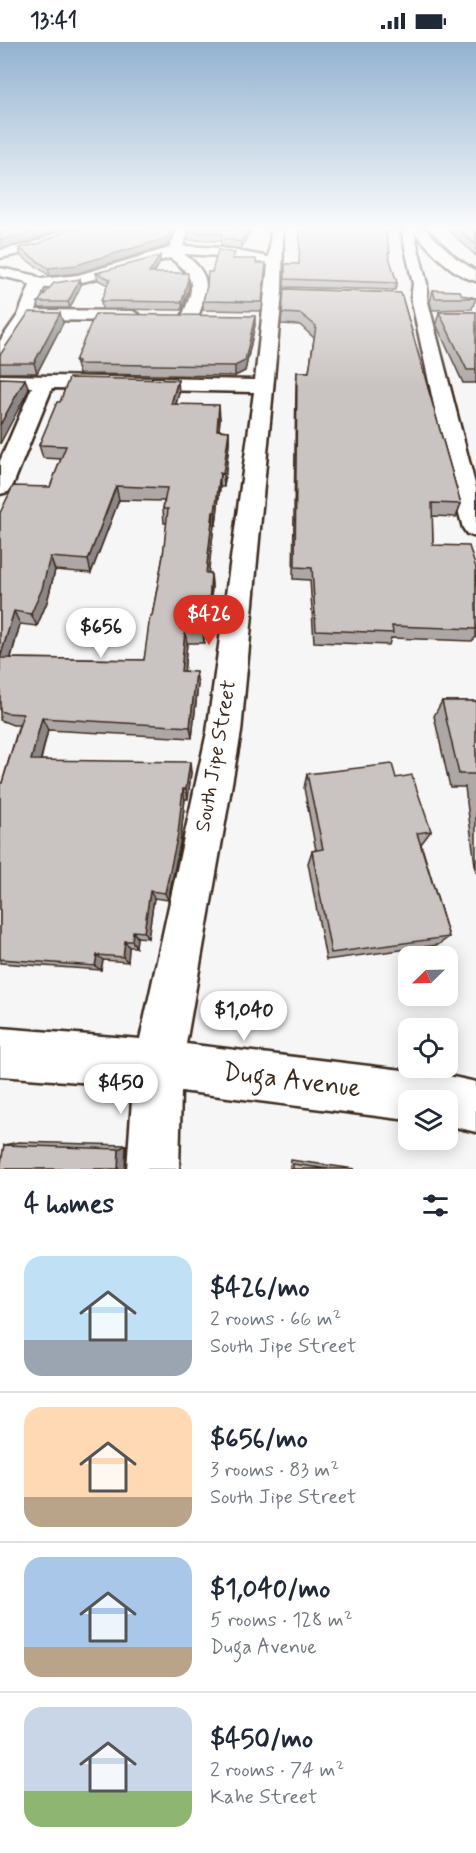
<!DOCTYPE html>
<meta charset="utf-8">
<style>
body{margin:0;font-family:Mynerve,sans-serif;background:#f6f6f7;color:#1f2937;height:100vh;display:flex;flex-direction:column;font-size:22px;white-space:nowrap}
*{box-sizing:border-box;margin:0}
p{font-size:20px;color:#747a83}
.icon{flex:none;width:33px;height:33px;fill:none;stroke:currentColor;stroke-width:2;stroke-linecap:round;stroke-linejoin:round}
.map{position:relative;height:1127px;overflow:hidden}
.details{display:flex;flex-direction:column;background:#fff;flex:1}
.details>*{flex:none}
.needle{width:39px;rotate:247deg}
.tools{position:absolute;left:398px;top:904px;display:grid;gap:12px}
.tools a{display:grid;place-items:center;width:60px;height:60px;border-radius:12px;background:#fff;box-shadow:0 3px 15px #0003;font-size:30px}
.price{position:absolute;translate:-50% -51px;padding:0 14px;border-radius:21px;background:#fff;color:#222;font-size:20px;line-height:39px;filter:drop-shadow(0 2px 3px #0008)}
.price::after{content:'';position:absolute;left:50%;top:36px;width:18px;height:14px;margin-left:-9px;background:inherit;clip-path:polygon(0 0,100% 0,50% 100%)}
.price.selected{background:#d93025;color:#fff}
ul{padding:0;list-style:none}
li{display:flex;align-items:center;gap:18px;height:150px;padding:0 24px}
li+li{border-top:2px solid #e0e1e3}
li span{display:grid;place-items:center;flex:none;width:168px;height:120px;border-radius:18px;color:#555}
li>.icon{margin-inline-start:auto}
span .icon{width:72px;height:72px;fill:#fffc;stroke-width:1}
li b{font-size:26px}
h2{display:flex;justify-content:space-between;align-items:center;height:72px;padding:0 24px;font-size:26px}
.status{display:flex;justify-content:space-between;align-items:center;height:42px;padding:0 30px;background:#fff;direction:ltr}
.status svg{height:16px;fill:currentColor}
.map>svg:first-child{display:block}
.lines{fill:none;stroke-linecap:round;stroke-linejoin:round}
.street-casing{stroke:#3b2a1e;stroke-width:5}
.street{fill:#fff;fill-rule:evenodd}
.wall{fill:#ada8a6;stroke:#3b2a1e;stroke-width:1.5;fill-rule:evenodd}
.shaded-wall{fill:#8d8887;stroke:#3b2a1e;stroke-width:1.5}
.building{fill:#c9c3c1;stroke:#3b2a1e;stroke-width:1.5;fill-rule:evenodd}
.labels{text-anchor:middle;dominant-baseline:central;stroke-width:4.5;stroke-linejoin:round;paint-order:stroke}
.street-label{font-size:21px;fill:#3b2a1e;stroke:#fff}
.near-street-label{font-size:26px;fill:#3b2a1e;stroke:#fff}
</style>
<div class="status"><b>13:41</b><svg viewBox="0 0 49 12"><path d="M0 12V9h3v3zM5 12V6h3v6zM10 12V3h3v9zM15 12V0h3v12zM26 1h20v11H26zM47 4h2v5h-2z"/></svg></div>
<div class="map">
<svg width="476" height="1127" viewBox="0 0 476 1127">
<rect width="100%" height="100%" fill="#f7f6f6"/>
<filter id="ink" filterUnits="userSpaceOnUse"><feTurbulence type="fractalNoise" baseFrequency=".0167" numOctaves="2"/><feDisplacementMap in="SourceGraphic" scale="12" xChannelSelector="R" yChannelSelector="G"/><feConvolveMatrix kernelMatrix="1 2 1 2 8 2 1 2 1" color-interpolation-filters="sRGB"/></filter>
<g filter="url(#ink)">
<g class="lines">
<defs>
<path id="street" d="M65 187H82L39 208 0 216V208L30 202Z
M178 187H190L183 204 221 206 269 215 271 187H283L282 251 241 690 186 1002 444 1033 476 1040V1090L447 1083V1059H408V1078L181 1049 179 1127H127L133 1044 0 1034V986L140 997 207 690 254 350 52 346 12 445 8 450 0 452V419L32 345H0V333L255 338 268 223 221 214 184 212C212 233 209 245 198 275L190 280 182 275C194 245 198 236 170 216L79 241 44 246 36 268 133 269 141 274 133 279 31 278 6 316 0 317V299L18 273 30 243 23 239 0 234V226L33 233 41 237 78 233 169 206Z
M401 187H425L456 216 476 229V239C451 233 431 208 414 190L427 242V256L476 446V495L467 492 463 486 450 438 411 256 413 242Z"/>
</defs>
<use href="#street" class="street-casing"/>
<use href="#street" class="street"/>
</g>
<path class="wall" d="M251 187 241 207 221 204V199L188 198V190Z
M448 187H476V214Z
M38 202 167 204 78 231 50 234 21 214 19 206Z
M389 215 397 241 395 248 284 245 285 222H299Z
M235 217 256 221 265 229 262 269 203 268V259L212 230Z
M160 221 154 231 189 245 182 268 102 267 101 259 108 243 98 238 96 231Z
M80 237 81 243 70 266H39L38 260Z
M284 247 401 251 461 462 456 475 432 474 433 503 476 526V595L472 599 391 596 389 603 314 600 310 538 293 537 296 342 297 330H309L314 296 300 283 281 282Z
M433 248 476 256 472 267 432 268 430 260Z
M439 270H476V341H463L436 282Z
M63 281 37 331H0V313Z
M255 283 245 329 235 334 79 332 78 329 75 319Z
M179 351 176 362 220 376 219 388 229 389V402L224 445H220L216 483H214L208 531H211L212 545 209 576H205L204 601H187L184 630 198 642 192 696 48 688 41 718 191 730 188 757H185L180 801 168 858 154 856 148 896 137 895 136 905H129L128 920 103 918 101 928 0 921V741H2L19 683H13L0 678V471L50 445 61 417 43 416 39 403ZM119 458 164 459 163 467 164 481H167L163 514 144 618 11 616 20 582 37 584 47 560 55 528 91 531Z
M442 659H476V831L465 745H450L434 674Z
M307 732 396 736 431 789 421 802 449 895 438 903 326 918 308 821 312 809 316 808 304 746Z
M19 1100 126 1103 125 1127H0L4 1103Z
M291 1118 355 1127H290Z"/>
<path class="shaded-wall" d="M40 187H59L29 200 0 207V198Z
M172 187H177L167 204 78 231 50 234 48 226Z
M247 187H251L241 207V200Z
M160 214V221L149 238V231Z
M80 237 81 243 70 266 68 260Z
M188 237 189 245 182 268V260Z
M60 271 63 281 37 331 34 321Z
M255 274V283L245 329 235 334V324Z
M25 337 29 347 0 402V383Z
M178 338 179 351 172 375 171 362Z
M219 363 220 376 218 401 217 388Z
M229 389V402L224 445 223 432Z
M220 431V445L216 483 215 470Z
M116 444 119 458 91 531 88 518Z
M213 470 214 483 207 544 206 531Z
M50 515 55 528 47 560 37 584 31 572Z
M211 531 212 545 209 576V563Z
M204 563 205 576 204 601 203 588Z
M14 569 20 582 7 629 0 616Z
M185 589 187 601 183 642 181 629Z
M196 630 198 642 192 696 190 685Z
M42 676 48 688 38 728 31 718Z
M190 720 191 730 188 757 186 747Z
M183 747 185 757 180 801 168 858 165 851Z
M150 849 154 856 148 896 144 890Z
M133 889 137 895 136 905 132 899Z
M125 899 129 905 128 920 123 915Z
M97 913 103 918 101 928 95 924Z
M126 1103 125 1127H118L119 1107Z"/>
<path class="building" d="M0 187H40L27 192 0 198Z
M70 187H172L167 196 76 223 48 226 19 206 38 202Z
M189 187H247L241 200 221 196 222 192 188 190Z
M300 187H385L390 210 388 211 397 241 285 237V222H299Z
M459 187H476V203Z
M218 208 235 211 232 217H256V221H266L262 260 203 259 207 244 208 230H212Z
M160 214 149 231H188V237L182 260 101 259 110 237 96 231Z
M80 237 68 260H38L54 241Z
M284 247 401 251 461 462 432 461 433 503 469 504 476 526V587L392 584 393 591 316 588 312 526 295 525 297 330H309L316 284 301 272 282 271Z
M433 248 460 249 462 253 476 256H435Z
M29 270 60 271 34 321H0V313Z
M439 270H476V328H467Z
M95 272 255 274 245 319 235 324 77 322 78 319H75Z
M0 336 25 337 0 383Z
M69 336 178 338 171 362 219 363 217 388 229 389 223 432 220 431 215 470H213L206 531H211L209 563H204L203 588 185 589 181 629 196 630 190 685 42 676 31 718 190 720 186 747H183L178 792 165 851 150 849 144 890 133 889 132 899H125L123 915 97 913 95 924 0 917V741H2L23 672 6 671 0 669V471L13 444 50 445 66 404 39 403 57 360H60ZM116 444 167 446 163 467H168L163 514 152 574H150L144 618 0 616 14 569 31 572 42 547 50 515 88 518Z
M442 659H476V740L475 732H459Z
M392 722 396 736 412 733 431 789 417 791 449 895 331 911 312 809 323 807 307 732Z
M4 1103 119 1107 118 1127H0Z
M293 1122 328 1127H293Z"/>
</g>
<linearGradient id="sky" x2="0" y2="1"><stop stop-color="#93b2cf"/><stop offset="0.54" stop-color="#fbfbfb"/><stop offset="1" stop-color="#fbfbfb" stop-opacity="0"/></linearGradient>
<rect width="476" height="345" fill="url(#sky)"/>
<g class="labels">
<g class="street-label">
<text transform="translate(216 714) rotate(-80)">South Jipe Street</text>
</g>
<g class="near-street-label">
<text transform="translate(292 1039) rotate(7)">Duga Avenue</text>
</g>
</g>
</svg>
<div class="tools">
<a><svg class="needle" viewBox="-14 -14 28 28"><path d="M0-13l5 13h-10z" fill="#e53935"/><path d="M0 13l5-13h-10z" fill="#747a83"/></svg></a>
<a><svg class="icon" aria-label="locate" viewBox="0 0 24 24"><circle cx="12" cy="12" r="6"/><path d="M12 2v4M12 18v4M2 12h4M18 12h4"/></svg></a>
<a><svg class="icon" aria-label="layers" viewBox="0 0 24 24"><path d="M12 4l9 5-9 5-9-5zM3 14l9 5 9-5"/></svg></a>
</div>
<b class="price selected" style="left:209px;top:604px">$426</b>
<b class="price" style="left:101px;top:617px">$656</b>
<b class="price" style="left:244px;top:1000px">$1,040</b>
<b class="price" style="left:121px;top:1073px">$450</b>
</div>
<section class="details">
<h2>4 homes<svg class="icon" aria-label="filters" viewBox="0 0 24 24"><path d="M4 7h16M4 17h16"/><circle cx="9" cy="7" r="2"/><circle cx="15" cy="17" r="2"/></svg></h2>
<ul>
<li><span style="background:linear-gradient(#bfe0f5 70%,#9aa5b1 0)"><svg class="icon" aria-label="home" viewBox="0 0 24 24"><path d="M3 11l9-7 9 7M6 9v11h12V9"/></svg></span><div><b>$426/mo</b><p>2 rooms · 66 m²</p><p>South Jipe Street</p></div></li>
<li><span style="background:linear-gradient(#ffd9b3 75%,#b9a48a 0)"><svg class="icon" aria-label="home" viewBox="0 0 24 24"><path d="M3 11l9-7 9 7M6 9v11h12V9"/></svg></span><div><b>$656/mo</b><p>3 rooms · 83 m²</p><p>South Jipe Street</p></div></li>
<li><span style="background:linear-gradient(#a9c7e8 75%,#b9a48a 0)"><svg class="icon" aria-label="home" viewBox="0 0 24 24"><path d="M3 11l9-7 9 7M6 9v11h12V9"/></svg></span><div><b>$1,040/mo</b><p>5 rooms · 128 m²</p><p>Duga Avenue</p></div></li>
<li><span style="background:linear-gradient(#c9d6e8 70%,#8fb573 0)"><svg class="icon" aria-label="home" viewBox="0 0 24 24"><path d="M3 11l9-7 9 7M6 9v11h12V9"/></svg></span><div><b>$450/mo</b><p>2 rooms · 74 m²</p><p>Kahe Street</p></div></li>
</ul>
</section>
